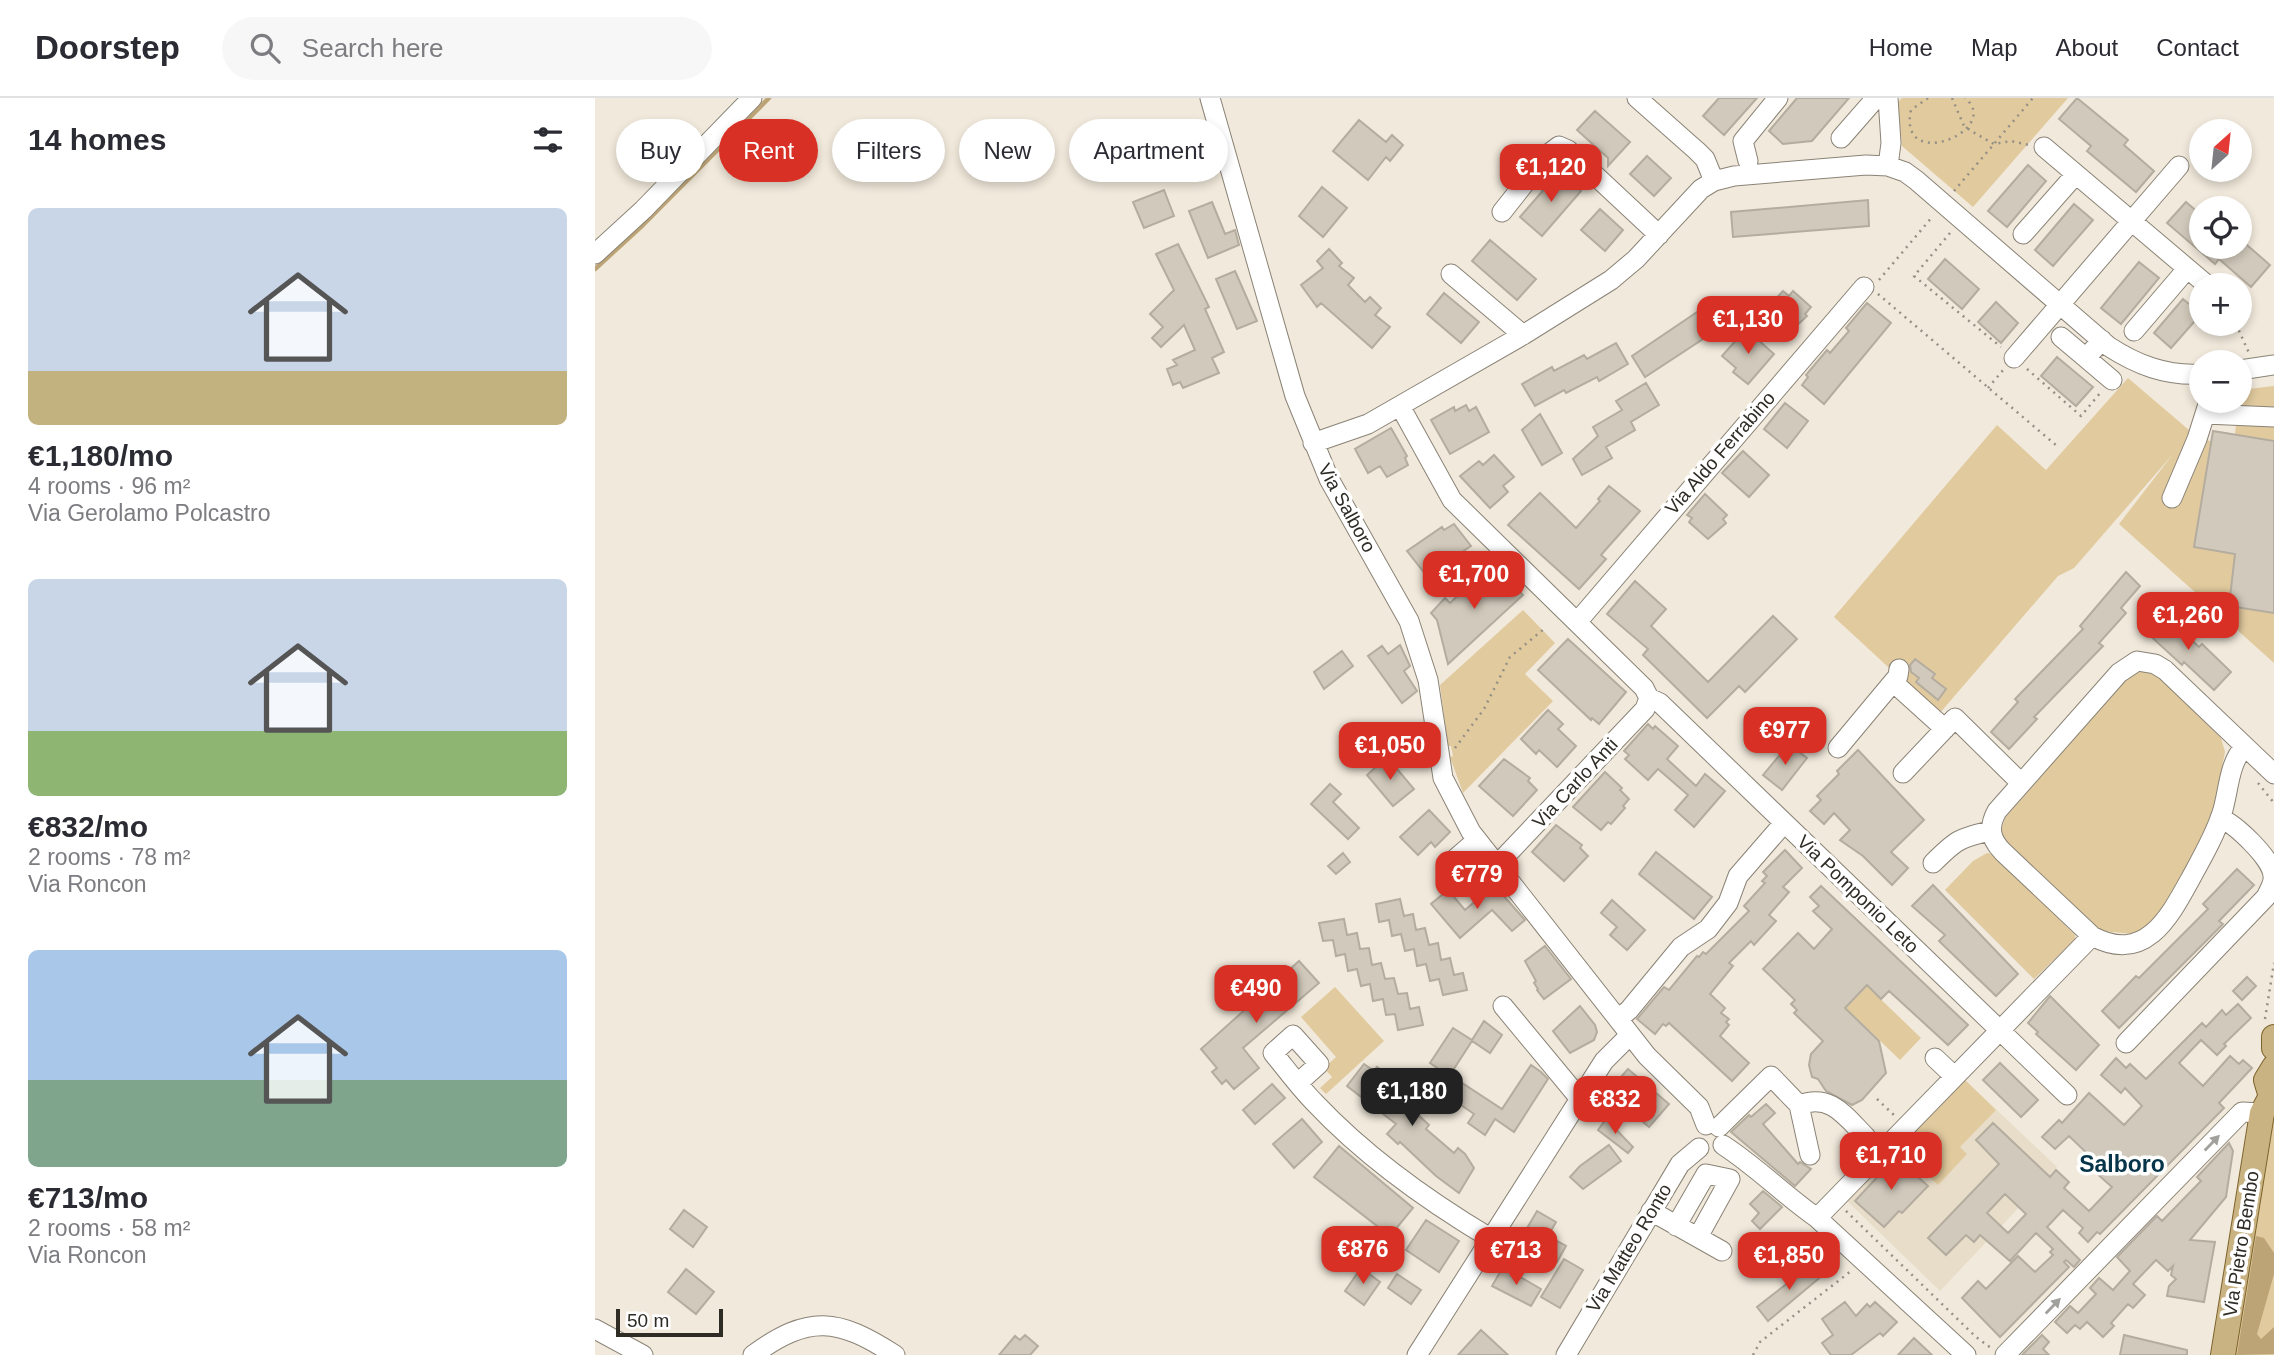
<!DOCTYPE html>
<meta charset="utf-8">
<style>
body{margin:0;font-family:Helvetica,sans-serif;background:#f7f7f7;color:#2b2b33;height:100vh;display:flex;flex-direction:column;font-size:26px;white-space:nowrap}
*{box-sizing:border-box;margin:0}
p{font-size:23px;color:#7c7c81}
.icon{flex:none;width:38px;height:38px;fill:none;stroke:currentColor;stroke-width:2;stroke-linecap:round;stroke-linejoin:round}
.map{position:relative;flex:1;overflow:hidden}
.panel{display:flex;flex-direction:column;background:#fff;width:595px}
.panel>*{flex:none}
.hud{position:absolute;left:21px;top:21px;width:665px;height:63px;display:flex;gap:14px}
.needle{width:46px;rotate:27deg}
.controls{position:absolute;left:1594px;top:21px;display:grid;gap:14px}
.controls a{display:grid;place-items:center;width:63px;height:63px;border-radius:50%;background:#fff;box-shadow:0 4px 10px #0003;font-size:35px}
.scale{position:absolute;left:21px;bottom:18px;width:107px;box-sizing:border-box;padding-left:7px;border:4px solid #2f2c26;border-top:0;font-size:19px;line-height:24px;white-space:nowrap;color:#2f2c26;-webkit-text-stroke:5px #fff;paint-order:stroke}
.price{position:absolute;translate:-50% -60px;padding:0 16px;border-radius:14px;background:#d93025;color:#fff;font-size:23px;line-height:46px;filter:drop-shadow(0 2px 4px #0008)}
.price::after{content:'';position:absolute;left:50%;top:42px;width:21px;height:16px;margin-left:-10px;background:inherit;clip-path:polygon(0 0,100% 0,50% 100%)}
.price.active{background:#222;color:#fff}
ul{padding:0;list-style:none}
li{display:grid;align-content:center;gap:14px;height:371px;padding:0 28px}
li span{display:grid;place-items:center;height:217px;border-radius:10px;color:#555}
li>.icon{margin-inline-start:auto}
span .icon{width:126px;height:126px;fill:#fffc;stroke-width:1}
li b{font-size:30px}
h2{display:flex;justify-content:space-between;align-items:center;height:84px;padding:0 28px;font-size:30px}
.tag{padding:0 24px;border-radius:32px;background:#fff;box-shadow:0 4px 10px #0003;font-size:24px;line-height:63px}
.tag.active{background:#d93025;color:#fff}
header{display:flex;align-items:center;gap:42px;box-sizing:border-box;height:98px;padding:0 35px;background:#fff;border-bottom:2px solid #e1e1e2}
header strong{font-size:33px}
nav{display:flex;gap:38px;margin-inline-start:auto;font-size:24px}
.search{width:490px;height:63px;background:#f7f7f7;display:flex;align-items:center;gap:18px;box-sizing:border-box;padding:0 24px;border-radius:38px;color:#7c7c81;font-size:26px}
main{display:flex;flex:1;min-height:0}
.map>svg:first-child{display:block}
.built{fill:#e8ddc8}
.green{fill:#e1ca9e}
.water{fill:#bca476}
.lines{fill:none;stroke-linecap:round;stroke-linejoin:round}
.stream{stroke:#bca476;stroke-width:4.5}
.building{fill:#d1c9bb;stroke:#b4ad9f;stroke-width:2;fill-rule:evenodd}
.minor-casing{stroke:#8a8376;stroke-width:21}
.major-casing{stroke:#7c632b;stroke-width:26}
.path{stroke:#959085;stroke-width:2.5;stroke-dasharray:2 5;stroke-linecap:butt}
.minor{stroke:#fff;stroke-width:19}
.major{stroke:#cab382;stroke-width:24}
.oneway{fill:#a1a09d}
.labels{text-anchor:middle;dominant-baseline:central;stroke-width:7;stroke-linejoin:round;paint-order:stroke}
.street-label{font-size:19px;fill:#2f2c26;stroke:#fff}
.quarter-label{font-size:23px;font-weight:bold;fill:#06354a;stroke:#fff}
</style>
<header>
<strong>Doorstep</strong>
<div class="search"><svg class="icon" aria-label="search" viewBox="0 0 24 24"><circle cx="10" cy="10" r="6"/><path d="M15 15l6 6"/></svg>Search here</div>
<nav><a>Home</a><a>Map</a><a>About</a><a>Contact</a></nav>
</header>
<main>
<section class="panel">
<h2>14 homes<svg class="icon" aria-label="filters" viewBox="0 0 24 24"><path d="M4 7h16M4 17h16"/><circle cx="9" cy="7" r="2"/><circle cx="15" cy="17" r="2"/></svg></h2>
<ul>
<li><span style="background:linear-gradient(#c9d6e8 75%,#c2b280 0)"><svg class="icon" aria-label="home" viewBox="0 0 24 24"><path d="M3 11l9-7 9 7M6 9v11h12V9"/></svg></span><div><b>€1,180/mo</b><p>4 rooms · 96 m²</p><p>Via Gerolamo Polcastro</p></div></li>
<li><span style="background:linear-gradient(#c9d6e8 70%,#8fb573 0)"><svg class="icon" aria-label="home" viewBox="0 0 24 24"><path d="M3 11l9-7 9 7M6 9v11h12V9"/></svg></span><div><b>€832/mo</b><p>2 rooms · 78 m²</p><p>Via Roncon</p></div></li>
<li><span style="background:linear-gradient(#a9c7e8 60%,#7fa58c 0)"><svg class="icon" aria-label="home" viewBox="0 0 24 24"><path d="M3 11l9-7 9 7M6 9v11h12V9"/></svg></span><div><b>€713/mo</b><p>2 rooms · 58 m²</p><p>Via Roncon</p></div></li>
</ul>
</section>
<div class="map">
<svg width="1679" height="1257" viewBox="0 0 1679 1257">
<rect width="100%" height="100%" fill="#f1e9db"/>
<path class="built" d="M1370 982 1462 1069 1345 1193 1252 1103Z"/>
<path class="green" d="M1307 0H1473L1378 109 1307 48 1303 4Z
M1533 280 1594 332 1593 339 1616 343 1619 333 1640 336 1645 292 1679 288V565L1524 426 1578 356 1479 470 1463 478 1344 616 1239 519 1402 327 1451 372Z
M928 512 960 545 930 576 958 603 868 695 855 659 858 658 856 648H853L845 587Z
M1545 572 1563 578 1626 640 1630 654 1619 710 1604 748 1560 823 1538 836 1507 833 1415 749 1406 734 1410 720 1530 581Z
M1392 755 1398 756 1480 837V841L1439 881 1350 792 1378 763Z
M1272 888 1326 940 1305 962 1251 910Z
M740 889 789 943 731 996 725 990 737 979 729 970 741 959 706 919Z
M1370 982 1401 1012 1365 1049 1372 1056 1343 1087 1304 1049Z
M1679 1016V1257H1638Z"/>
<path class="water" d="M1661 1138 1669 1140 1679 1155V1176L1662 1236 1666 1241 1679 1229V1256L1642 1257Z"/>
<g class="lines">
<path class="stream" d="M0 171 48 127 174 0"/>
</g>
<path class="building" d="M1124 0H1162L1129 37 1108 18Z
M1202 0H1254L1217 43 1188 46 1174 33Z
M1482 0 1533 42 1529 47 1559 73 1541 94 1492 53 1496 48 1464 21Z
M1000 13 1035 44 1013 68V60L982 32Z
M764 22 791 44 797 37 808 47 795 63 791 59 773 82 738 53Z
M1052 58 1076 80 1059 98 1035 76Z
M1433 67 1451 83 1412 129 1393 113Z
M964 74 986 93 947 138 925 119Z
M727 89 752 110 728 139 704 118Z
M569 92 579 118 549 130 538 104Z
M1273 102 1274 128 1138 139 1136 114Z
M617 104 630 136 640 132 644 147 613 160 594 113Z
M1591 104 1606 117V149H1645V141L1675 167 1656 189 1624 161 1620 166 1572 125Z
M1479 106 1498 122 1458 168 1440 152Z
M1005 111 1028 132 1010 153 986 132Z
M895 142 941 181 922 202 877 163Z
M583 146 614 209 610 211 629 254 617 260 624 275 588 290 585 284 578 287 572 271 582 267 578 262 600 252 589 227 566 249 557 240 568 229 555 216 579 192 561 156Z
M734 151 747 165 744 168 759 180 753 187 770 204 775 199 786 210 780 217 795 229 777 250 726 205 722 209 706 187 728 170 722 163Z
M1350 161 1384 191 1367 211 1333 181Z
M1544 164 1564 180 1526 226 1506 210Z
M640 173 662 223 642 231 621 181Z
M1188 193 1194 198 1198 193 1216 209 1210 216 1212 218 1193 236 1169 214Z
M849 195 884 224 866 245 832 216Z
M1588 201 1606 216 1576 250 1559 235Z
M1120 202 1134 224 1050 279 1037 258Z
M1401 204 1423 225 1406 245 1383 224Z
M1272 205 1296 225 1229 306 1207 287 1213 279 1211 277 1232 252 1235 255 1254 233 1251 230Z
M1151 231 1179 256 1153 286 1138 274 1141 270 1127 258Z
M1021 245 1033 266 1004 283 1002 279 971 295 969 292 940 308 927 286 957 269 959 273 989 257 992 261Z
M1462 259 1498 289 1481 308 1446 278Z
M1051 285 1064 307 1036 324 1040 332 1011 349 1017 360 987 377 978 361 1003 338 998 329 1027 312 1021 303Z
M1190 305 1213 323 1192 350 1169 331Z
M871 307 874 313 881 309 894 334 855 356 836 322 859 309 860 313Z
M945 316 967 355 947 367 927 332Z
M796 330 812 358 810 360 813 367 792 379 785 368 773 375 760 351Z
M1618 333 1679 343V515L1634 508 1640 456 1599 449Z
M1148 353 1174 377 1154 399 1127 375Z
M899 357 919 379 908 388 913 394 895 410 865 378 884 363 888 367Z
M1014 388 1045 413 1006 457 1011 461 984 491 913 427 945 395 981 430 1005 403 1003 401Z
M1110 396 1132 417 1128 421 1131 425 1113 441 1094 424 1097 420 1092 417Z
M859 426 876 448 850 465 853 470 835 482 812 453 847 429 849 432Z
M896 466 928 497 853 566 842 522 836 515 850 500 855 505Z
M1531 474 1545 488 1526 510 1531 515 1504 545 1508 548 1439 619 1442 621 1414 651 1396 634 1423 604 1420 601 1488 531 1485 528Z
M1040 483 1071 511 1056 528 1113 584 1178 518 1202 541 1150 594 1144 588 1112 620 1048 557 1053 551 1012 516Z
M1568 515 1604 549 1607 546 1636 574 1619 592 1589 564 1587 567 1551 534Z
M973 541 1031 594 1004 626 997 620 996 622 943 572Z
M805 547 815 568 809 573 822 593 807 605 773 558 787 548 793 556Z
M747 553 758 568 729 591 719 574Z
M1320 561 1340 576 1337 580 1351 591 1343 602 1321 584 1324 580 1316 574 1315 567Z
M953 612 968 626 963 631 981 648 962 669 944 652 941 656 926 641Z
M1053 626 1058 631 1060 628 1083 648 1072 661 1101 688 1110 676 1130 693 1099 729 1080 712 1093 697 1063 671 1053 682 1030 661 1034 657 1029 653Z
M1194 646 1212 660 1187 692 1168 677Z
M1263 652 1329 722 1296 754 1313 770 1297 787 1268 758 1245 742 1255 732 1239 715 1229 726 1215 713 1226 702 1222 698 1244 676 1242 673Z
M792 659 819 691 798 708 772 677Z
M909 661 935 680 933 683 942 692 918 718 884 688Z
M1010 674 1027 690 1025 692 1034 701 1028 708 1030 710 1016 726 1013 724 1006 732 978 709Z
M735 686 746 696 738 704 764 730 753 741 716 706Z
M834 712 855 734 840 749 836 744 823 757 805 739Z
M961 727 987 747 985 750 993 758 969 783 937 754Z
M1190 752 1207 770 1188 789 1194 794 1174 817 1181 823 1159 847 1156 843 1134 865 1138 868 1115 896 1130 910 1126 915 1134 921 1131 924 1134 927 1125 938 1154 965 1137 983 1074 925 1071 928 1068 926 1060 936 1042 921 1069 889 1074 892 1102 858 1104 859 1108 854 1111 856 1154 813 1149 808 1170 785 1167 783 1172 778 1168 774Z
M1061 754 1117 799 1099 821 1044 776Z
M748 755 755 764 741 776 733 768Z
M1642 771 1659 787 1624 823 1628 826 1524 930 1507 913 1541 878 1544 880 1613 811 1608 806Z
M899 787 930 822 917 833 897 812 865 840 836 806 853 792 870 812Z
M1338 787 1423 876 1401 898 1344 843 1350 837 1317 808Z
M1226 788 1373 927 1353 947 1294 893 1286 901 1272 887 1250 910 1284 943 1291 975 1267 1002 1257 1007 1231 993 1223 981 1217 979 1214 967 1216 956 1228 943 1199 915 1202 912 1196 906 1200 902 1168 871 1203 835 1219 851 1237 831 1218 813 1224 808 1215 799Z
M805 801 809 818 818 816 821 832 830 830 834 847 843 845 846 862 855 860 859 877 868 875 872 892 848 897 844 881 835 883 831 866 822 868 819 851 810 853 806 836 797 838 794 822 784 824 781 806Z
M1017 802 1050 832 1032 852 1015 837 1022 829 1006 815Z
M749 821 752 837 762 835 765 851 774 850 777 867 786 865 790 881 799 880 803 896 812 895 815 911 824 909 828 927 803 932 800 916 791 917 788 901 778 903 775 886 766 888 762 871 753 873 750 856 741 858 738 842 728 843 724 825Z
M950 848 976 881 949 901 942 892 943 891 939 885 941 883 930 863Z
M704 863 724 885 648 950 664 970 639 991 631 982 627 986 617 974 622 970 606 951 682 883 679 879 690 868 694 872Z
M1652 879 1661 888 1647 902 1638 893Z
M1455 898 1504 947 1481 972 1441 936 1443 934 1433 925Z
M1643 906 1656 920 1629 946 1631 948 1622 957 1606 942 1584 965 1608 988 1635 958 1644 966 1648 962 1657 970 1624 1005 1629 1010 1505 1136 1502 1134 1493 1144 1484 1135 1488 1130 1468 1112 1452 1129 1485 1162 1479 1169 1471 1162 1469 1164 1474 1169 1405 1239 1367 1200 1383 1183 1391 1191 1423 1158 1440 1174 1458 1157 1455 1154 1458 1151 1441 1135 1415 1163 1385 1137 1379 1144 1371 1137 1351 1157 1333 1140 1404 1066 1381 1042 1398 1025 1455 1079 1461 1072 1474 1084 1469 1090 1494 1113 1517 1089 1491 1066 1497 1060 1474 1038 1460 1051 1447 1039 1464 1022 1467 1025 1494 995 1529 1027 1547 1008 1530 990 1526 995 1506 977 1521 960 1531 970 1535 966 1551 981 1607 925 1611 929 1627 912 1631 917ZM1410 1096 1431 1116 1413 1135 1392 1115Z
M985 908 1000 927 1002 934 999 942 975 955 958 933Z
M889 923 907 937 895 955 877 943 855 977 907 1011 936 967 946 974 953 981 919 1034 900 1021 890 1037 873 1025 879 1016 844 992 854 978 835 965 858 930 877 942Z
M1405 965 1443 1002 1426 1019 1388 982Z
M769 966 779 973 782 969 803 985 799 990 809 998 803 1007 819 1021 823 1017 834 1027 831 1031 859 1055 863 1050 870 1056 879 1070 864 1095 841 1078 805 1044 803 1046 792 1036 801 1026 752 988Z
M1033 971 1074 1006 1054 1029 1013 994Z
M677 986 690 1000 660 1026 648 1012Z
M1171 1006 1180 1015 1168 1026 1203 1066 1205 1064 1216 1071 1200 1088 1136 1034 1154 1017 1156 1019Z
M707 1021 727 1044 699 1070 678 1046Z
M1011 1021 1038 1049 1033 1055 1003 1032Z
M1634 1045 1638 1053 1631 1099 1595 1142 1620 1144 1609 1204 1572 1198 1574 1188 1581 1181 1576 1177 1578 1168 1573 1173 1561 1162 1538 1186 1550 1197 1538 1210 1533 1206 1516 1225 1519 1228 1508 1239 1492 1224 1485 1231 1480 1227 1472 1235 1460 1224 1475 1208 1483 1215 1501 1196 1495 1190 1504 1180 1518 1192 1535 1173 1522 1159 1562 1118 1567 1123 1606 1083 1602 1079Z
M1014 1047 1026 1063 988 1091 975 1079 985 1068Z
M744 1048 818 1110 795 1138 719 1079Z
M1301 1059 1333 1088 1307 1115 1304 1113 1289 1129 1260 1103Z
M1168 1093 1187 1109 1165 1131 1157 1123 1164 1115 1155 1106Z
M89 1112 112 1129 98 1149 75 1131Z
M942 1113 961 1124 953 1138 971 1148 962 1164 944 1153 950 1143 931 1132Z
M831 1122 864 1143 844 1174 811 1152Z
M1188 1141 1204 1154 1188 1165 1177 1155Z
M969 1161 988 1172 965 1210 946 1199Z
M1217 1166 1228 1177 1173 1223 1162 1209Z
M908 1169 946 1191 936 1208 897 1188Z
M766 1170 785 1184 769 1207 750 1193Z
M91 1171 119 1194 101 1216 73 1194Z
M802 1176 826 1192 816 1206 793 1190Z
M1250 1204 1261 1218 1272 1206 1275 1209 1280 1204 1302 1224 1288 1238 1285 1235 1256 1257H1236L1227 1245 1238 1237 1227 1221Z
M886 1232 913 1257H863Z
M430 1237 443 1248 435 1257H404L420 1238 425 1242Z
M1447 1237 1454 1244 1448 1251 1454 1257H1427Z
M1529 1237 1592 1252V1257H1525Z
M1319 1240 1337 1257H1303Z"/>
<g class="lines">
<defs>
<path id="minor" d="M615 0 700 298 734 381 814 523 833 582 848 680 876 734 1052 958 1104 1009 1111 1027
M1042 0 1102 53 1110 61 1119 83
M1293 0 1296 45 1293 68
M1246 40 1280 1 1289 0
M1449 49 1612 187
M1153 63 1148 43 1183 0
M907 114 952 57 964 48 973 52 1064 137
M1428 136 1481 76
M0 156 48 112 157 0
M856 176 928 237
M1539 233 1592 171
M1466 239 1491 260 1507 242
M1419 260 1584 68
M1491 260 1517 282
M1645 272 1679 267
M805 308 857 402 1049 590 1054 600 1065 605 1472 997
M1610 316 1679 319
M718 345 773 326 928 237 1016 182 1041 161 1106 91 1119 83 1139 78 1271 67 1293 68 1310 74 1321 82 1513 248C1542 267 1571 278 1606 276
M1577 400 1602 341 1614 303
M983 523 1269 189
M1298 584 1350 631
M1649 649C1633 667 1634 693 1627 715 1620 737 1608 758 1597 778 1575 818 1551 867 1497 838L1408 754C1395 741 1393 729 1402 713L1524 575 1542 563 1560 566 1570 572 1679 676
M1243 650 1303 578 1304 571
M1308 675 1360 620 1426 685
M859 762 882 742
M1338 765C1361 742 1364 740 1395 733
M902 767 1050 611 1054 600
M908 908 985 1001
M1023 921 1034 912 1086 849 1113 831 1133 805 1143 778 1189 725
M1531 945 1671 799C1674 793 1679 784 1678 778 1677 760 1640 726 1625 720
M1340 960 1359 978
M703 985 724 966 698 937 678 955C692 972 705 990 720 1005 770 1058 833 1103 895 1140
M1204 1007 1215 1057
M1124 1029 1176 978 1204 1007C1236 995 1250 1018 1271 1039
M1128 1047C1162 1069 1189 1097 1222 1120L1371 1257
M1056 1113 1127 1153
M1222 1120 1497 838
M1081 1128 1111 1076 1135 1081 1103 1139
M0 1231 48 1257
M158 1257C214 1216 243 1220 300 1257
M822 1257 1009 963 1035 937
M971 1257 1085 1066 1104 1050
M1410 1257 1644 1017 1647 1014 1667 1015"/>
<path id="major" d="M1679 939V950
M1679 969 1671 982 1674 992 1679 997
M1628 1257 1667 1015 1677 996"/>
</defs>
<use href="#minor" class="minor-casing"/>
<use href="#major" class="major-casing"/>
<path class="path" d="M1333 0 1316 12C1302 76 1409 32 1370 0
M1357 0 1369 28 1378 34 1399 46 1416 43 1434 47
M1359 93 1438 0
M1355 135 1319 178 1406 249
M1284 182 1338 118
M1283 196 1462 348
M1641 226 1654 255
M1616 264 1631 262
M1432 271 1486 318 1506 294
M1393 290 1409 271
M860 650 889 611 915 559 949 531
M1663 685 1679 705
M1670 921 1679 865
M1282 1001 1300 1018
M1251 1113 1381 1239 1396 1250
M1158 1257 1165 1244 1256 1173"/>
<use href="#minor" class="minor"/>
<use href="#major" class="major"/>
</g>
<defs><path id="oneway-solid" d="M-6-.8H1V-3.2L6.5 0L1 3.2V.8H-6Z" transform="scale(1.75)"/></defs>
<g class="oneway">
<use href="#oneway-solid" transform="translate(1617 1045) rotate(-46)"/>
<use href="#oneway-solid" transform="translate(1458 1208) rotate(-46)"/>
</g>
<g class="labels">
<g class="street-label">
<text transform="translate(1125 355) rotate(-49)">Via Aldo Ferrabino</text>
<text transform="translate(752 410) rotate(61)">Via Salboro</text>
<text transform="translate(980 685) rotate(-47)">Via Carlo Anti</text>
<text transform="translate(1263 796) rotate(44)">Via Pomponio Leto</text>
<text transform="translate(1646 1146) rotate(-81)">Via Pietro Bembo</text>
<text transform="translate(1034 1150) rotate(-59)">Via Matteo Ronto</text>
</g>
<g class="quarter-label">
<text x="1527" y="1066">Salboro</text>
</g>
</g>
</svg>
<div class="controls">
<a><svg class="needle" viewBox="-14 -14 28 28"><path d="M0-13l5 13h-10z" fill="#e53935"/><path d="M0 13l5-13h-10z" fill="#7c7c81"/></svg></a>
<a><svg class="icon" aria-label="locate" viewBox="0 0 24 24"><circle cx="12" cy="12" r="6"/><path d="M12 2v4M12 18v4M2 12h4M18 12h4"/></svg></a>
<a>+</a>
<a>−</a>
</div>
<div class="scale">50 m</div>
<b class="price" style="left:956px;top:106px">€1,120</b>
<b class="price" style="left:1153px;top:258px">€1,130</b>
<b class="price" style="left:879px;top:513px">€1,700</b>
<b class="price" style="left:1593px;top:554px">€1,260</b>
<b class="price" style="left:1190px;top:669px">€977</b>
<b class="price" style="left:795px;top:684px">€1,050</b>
<b class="price" style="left:882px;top:813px">€779</b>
<b class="price" style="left:661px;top:927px">€490</b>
<b class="price active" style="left:817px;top:1030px">€1,180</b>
<b class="price" style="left:1020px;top:1038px">€832</b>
<b class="price" style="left:1296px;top:1094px">€1,710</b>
<b class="price" style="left:768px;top:1188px">€876</b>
<b class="price" style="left:921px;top:1189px">€713</b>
<b class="price" style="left:1194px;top:1194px">€1,850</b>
<div class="hud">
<a class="tag">Buy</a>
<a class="tag active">Rent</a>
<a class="tag">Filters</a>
<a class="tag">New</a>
<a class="tag">Apartment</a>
</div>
</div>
</main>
